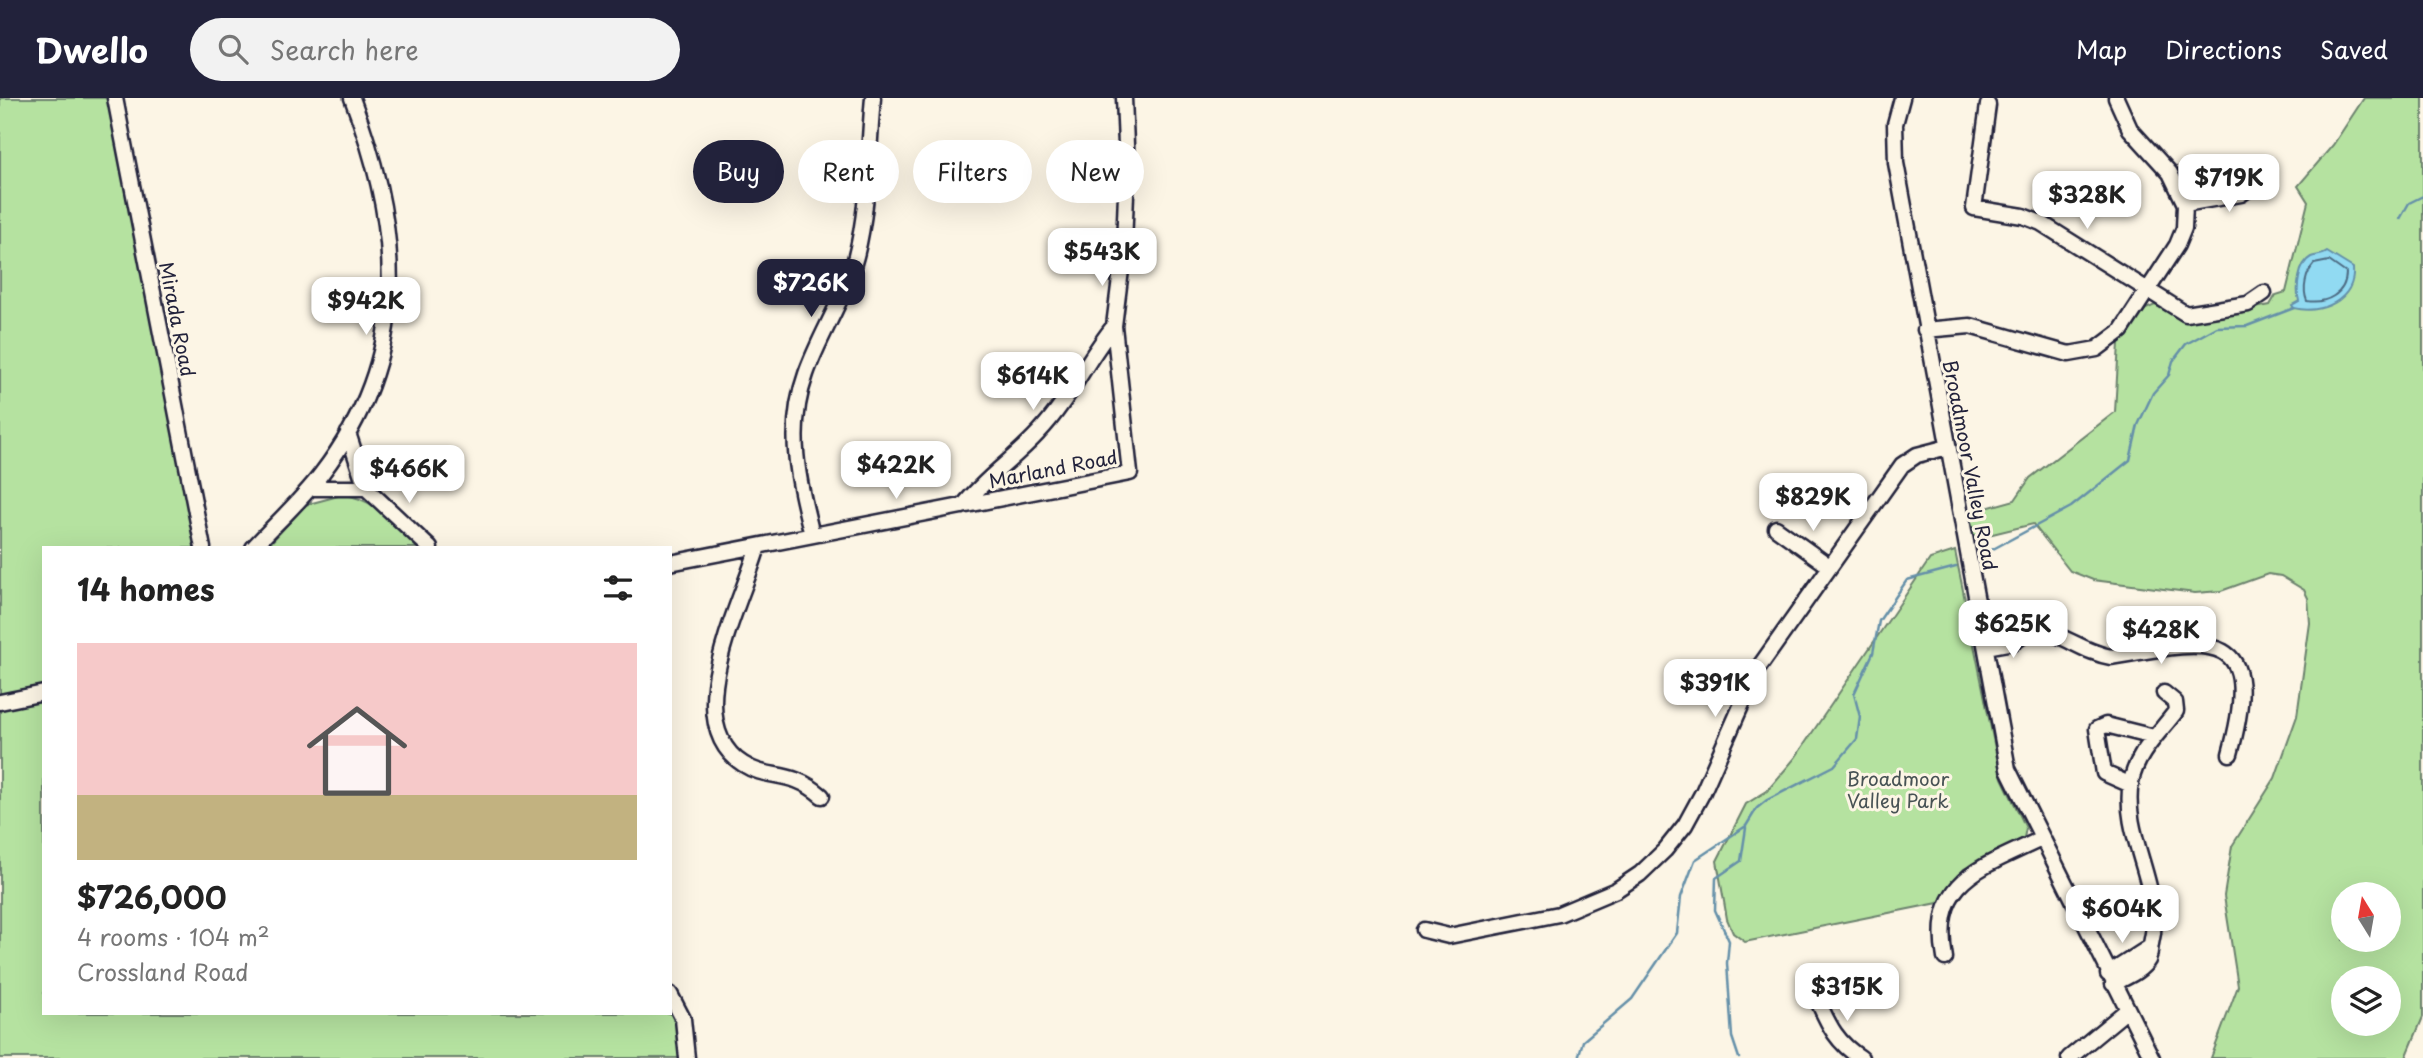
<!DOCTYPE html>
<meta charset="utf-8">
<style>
body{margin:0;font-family:"Playpen Sans",sans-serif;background:#f2f2f2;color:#222;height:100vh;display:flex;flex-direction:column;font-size:26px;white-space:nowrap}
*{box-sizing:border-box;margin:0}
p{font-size:23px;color:#767676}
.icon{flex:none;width:38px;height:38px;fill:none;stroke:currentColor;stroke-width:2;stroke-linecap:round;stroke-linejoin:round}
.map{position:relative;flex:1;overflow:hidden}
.drawer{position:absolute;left:42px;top:448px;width:630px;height:469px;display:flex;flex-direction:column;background:#fff;border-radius:0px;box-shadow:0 7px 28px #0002}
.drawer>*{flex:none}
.top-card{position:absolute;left:693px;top:42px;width:665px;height:63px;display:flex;gap:14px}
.needle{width:46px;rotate:349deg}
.fabs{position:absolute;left:2331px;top:784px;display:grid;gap:14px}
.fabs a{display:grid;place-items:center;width:70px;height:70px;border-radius:50%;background:#fff;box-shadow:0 7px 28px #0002;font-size:35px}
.price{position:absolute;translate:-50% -60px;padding:0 16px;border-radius:14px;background:#fff;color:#222;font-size:23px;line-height:46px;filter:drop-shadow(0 2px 4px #0008)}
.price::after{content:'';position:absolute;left:50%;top:42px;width:21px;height:16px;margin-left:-10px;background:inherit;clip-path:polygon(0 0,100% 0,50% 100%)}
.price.on{background:#22223b;color:#fff}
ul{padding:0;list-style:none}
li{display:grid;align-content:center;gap:14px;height:371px;padding:0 35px}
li+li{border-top:2px solid #e0e0e0}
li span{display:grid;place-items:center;height:217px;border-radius:0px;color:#555}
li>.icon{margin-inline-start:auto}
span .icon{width:126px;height:126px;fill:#fffc;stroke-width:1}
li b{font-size:30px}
h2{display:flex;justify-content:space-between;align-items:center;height:84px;padding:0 35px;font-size:30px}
.chip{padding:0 24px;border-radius:32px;background:#fff;box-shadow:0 7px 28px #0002;font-size:24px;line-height:63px}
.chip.on{background:#22223b;color:#fff}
header{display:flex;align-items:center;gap:42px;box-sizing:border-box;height:98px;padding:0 35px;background:#22223b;color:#fff}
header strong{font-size:33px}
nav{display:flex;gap:38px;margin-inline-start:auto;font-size:24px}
.search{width:490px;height:63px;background:#f2f2f2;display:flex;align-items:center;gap:18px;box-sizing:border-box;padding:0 24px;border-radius:38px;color:#767676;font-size:26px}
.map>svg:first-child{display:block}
.green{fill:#b5e2a0;stroke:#6c826e;stroke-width:2;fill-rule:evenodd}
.water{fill:#91daf2;stroke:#6590a9;stroke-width:2}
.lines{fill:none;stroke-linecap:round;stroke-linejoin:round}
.shore{stroke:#4e6c84;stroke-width:2}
.stream{stroke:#6590a9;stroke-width:2.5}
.minor-casing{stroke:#22223b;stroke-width:19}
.minor{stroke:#fcf5e5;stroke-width:14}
.labels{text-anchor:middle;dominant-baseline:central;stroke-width:6;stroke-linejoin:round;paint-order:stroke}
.street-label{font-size:19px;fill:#22223b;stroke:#fcf5e5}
.park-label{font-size:19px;fill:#475254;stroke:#fcf5e5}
</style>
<header>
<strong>Dwello</strong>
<div class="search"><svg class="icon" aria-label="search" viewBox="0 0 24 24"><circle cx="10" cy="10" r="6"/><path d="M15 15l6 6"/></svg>Search here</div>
<nav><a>Map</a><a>Directions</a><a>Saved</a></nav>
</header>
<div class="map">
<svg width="2423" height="960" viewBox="0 0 2423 960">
<rect width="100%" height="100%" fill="#fcf5e5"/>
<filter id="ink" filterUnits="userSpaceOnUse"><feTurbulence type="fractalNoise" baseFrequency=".0143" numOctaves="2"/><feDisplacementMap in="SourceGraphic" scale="14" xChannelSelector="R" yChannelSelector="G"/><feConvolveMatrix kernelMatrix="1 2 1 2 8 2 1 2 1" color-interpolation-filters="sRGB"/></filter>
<g filter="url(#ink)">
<path class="green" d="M0 0H107L197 450H44V915H670V907L679 925 681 960H0Z
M2364 0H2423V919L2406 960H2211L2238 888 2224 798 2232 748 2275 680 2297 618 2310 525 2308 500 2304 492 2281 478 2268 476 2221 493 2195 495 2093 482 2070 473 2033 426 1972 441 1968 415 2015 402 2030 380 2115 314 2119 245 2146 211 2155 207 2175 217 2202 220 2270 207 2276 197 2286 194 2308 104 2298 88 2333 47ZM2343 796H2389V842H2343ZM2343 880H2389V926H2343Z
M342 397C375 399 398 429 421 450H266L305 407Z
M1955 453 1997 660 2002 680 2026 730 2024 740 1964 771 1938 805 1745 844 1733 835 1727 821 1717 763 1746 706 1767 693 1795 660 1930 461Z"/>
<path class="water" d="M2327 154 2353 170C2356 202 2321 217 2294 210L2292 207 2299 203C2296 192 2298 166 2311 159 2316 157 2322 158 2327 154Z"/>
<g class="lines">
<path class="shore" d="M2329 163 2346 175C2346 196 2326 206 2307 203 2302 191 2306 175 2314 166Z"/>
<path class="stream" d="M2400 121 2409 105 2423 98
M1982 457 2071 409 2130 362 2138 327 2153 295 2169 277 2173 263 2186 246 2217 229 2247 228 2294 210
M1578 960 1583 943 1632 901 1677 835 1681 799 1695 762 1746 728 1757 710 1767 702 1834 668 1857 641 1860 619 1854 596 1873 555 1879 523 1907 482 1956 469
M1739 960 1732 939 1727 865 1729 843 1715 812 1716 780 1741 763 1746 730"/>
<defs>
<path id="minor" d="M115 0 203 450
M1902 0 1895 26 1896 65 2008 671 2152 960
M1988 7 1974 110 2023 118 2041 125 2186 216 2248 206 2264 195
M2185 106 2241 96 2255 86
M1925 232 1970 228 2069 256 2097 251 2121 233 2177 147 2184 130 2185 106 2170 75 2130 31 2116 0
M348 335 366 390
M310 390H366
M366 390 430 450
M963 408C987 378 1013 362 1038 335 1069 303 1086 262 1114 228
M1776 430 1829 468
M812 437C798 381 786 332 806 276 820 236 845 200 856 158 869 108 868 52 873 0
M758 448C744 501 676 623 743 666 769 683 790 670 822 698
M253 450C276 425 302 402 322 375 412 257 402 132 352 0
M670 465 1130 375 1114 228 1124 148 1127 70 1124 0
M1983 538C1999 535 2040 531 2054 536 2074 544 2091 556 2111 559 2211 541 2265 528 2230 656
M1986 549 2013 544 2022 537
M0 604 44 595
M2131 687 2104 675 2097 631 2106 627 2154 639
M1424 832 1449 838 1559 816 1616 792 1640 776 1665 752 1685 727 1703 694 1757 572 1902 367 1917 357 1948 349
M1945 860C1930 781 1982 770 2041 741
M2108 876 2150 849
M2113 886C2124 880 2142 873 2148 862 2150 858 2150 851 2151 846 2165 791 2121 739 2131 684 2137 654 2159 636 2176 613L2175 604 2164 595
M670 896 683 921 687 960
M1818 903C1829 928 1837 945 1861 960
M2069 960 2126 913"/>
</defs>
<use href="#minor" class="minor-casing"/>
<use href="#minor" class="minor"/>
</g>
</g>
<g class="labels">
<g class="street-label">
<text transform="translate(178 221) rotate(79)">Mirada Road</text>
<text transform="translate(1971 367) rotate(79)">Broadmoor Valley Road</text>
<text transform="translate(1053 370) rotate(-11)">Marland Road</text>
</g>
<g class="park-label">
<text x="1898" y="680">Broadmoor<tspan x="1898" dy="22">Valley Park</tspan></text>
</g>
</g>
</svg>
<div class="fabs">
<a><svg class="needle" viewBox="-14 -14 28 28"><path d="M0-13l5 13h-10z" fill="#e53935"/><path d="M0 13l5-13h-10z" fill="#767676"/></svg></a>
<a><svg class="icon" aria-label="layers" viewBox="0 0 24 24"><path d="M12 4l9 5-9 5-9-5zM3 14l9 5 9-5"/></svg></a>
</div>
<b class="price" style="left:2229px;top:116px">$719K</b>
<b class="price" style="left:2087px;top:133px">$328K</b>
<b class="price" style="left:1102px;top:190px">$543K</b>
<b class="price on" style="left:811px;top:221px">$726K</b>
<b class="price" style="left:366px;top:239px">$942K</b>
<b class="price" style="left:1033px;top:314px">$614K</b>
<b class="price" style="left:896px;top:403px">$422K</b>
<b class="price" style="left:409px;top:407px">$466K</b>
<b class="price" style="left:1813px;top:435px">$829K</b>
<b class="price" style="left:2013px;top:562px">$625K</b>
<b class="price" style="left:2161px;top:568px">$428K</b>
<b class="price" style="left:1715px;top:621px">$391K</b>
<b class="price" style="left:2122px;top:847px">$604K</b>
<b class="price" style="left:1847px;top:925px">$315K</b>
<div class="top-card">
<a class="chip on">Buy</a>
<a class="chip">Rent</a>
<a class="chip">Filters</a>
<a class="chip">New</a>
</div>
<section class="drawer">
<h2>14 homes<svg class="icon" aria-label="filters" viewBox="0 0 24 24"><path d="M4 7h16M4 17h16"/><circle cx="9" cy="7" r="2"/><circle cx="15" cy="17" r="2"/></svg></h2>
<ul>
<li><span style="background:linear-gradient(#f6c9c9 70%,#c2b280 0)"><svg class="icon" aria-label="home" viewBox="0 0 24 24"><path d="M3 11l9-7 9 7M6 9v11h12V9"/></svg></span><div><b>$726,000</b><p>4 rooms · 104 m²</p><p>Crossland Road</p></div></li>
</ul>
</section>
</div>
